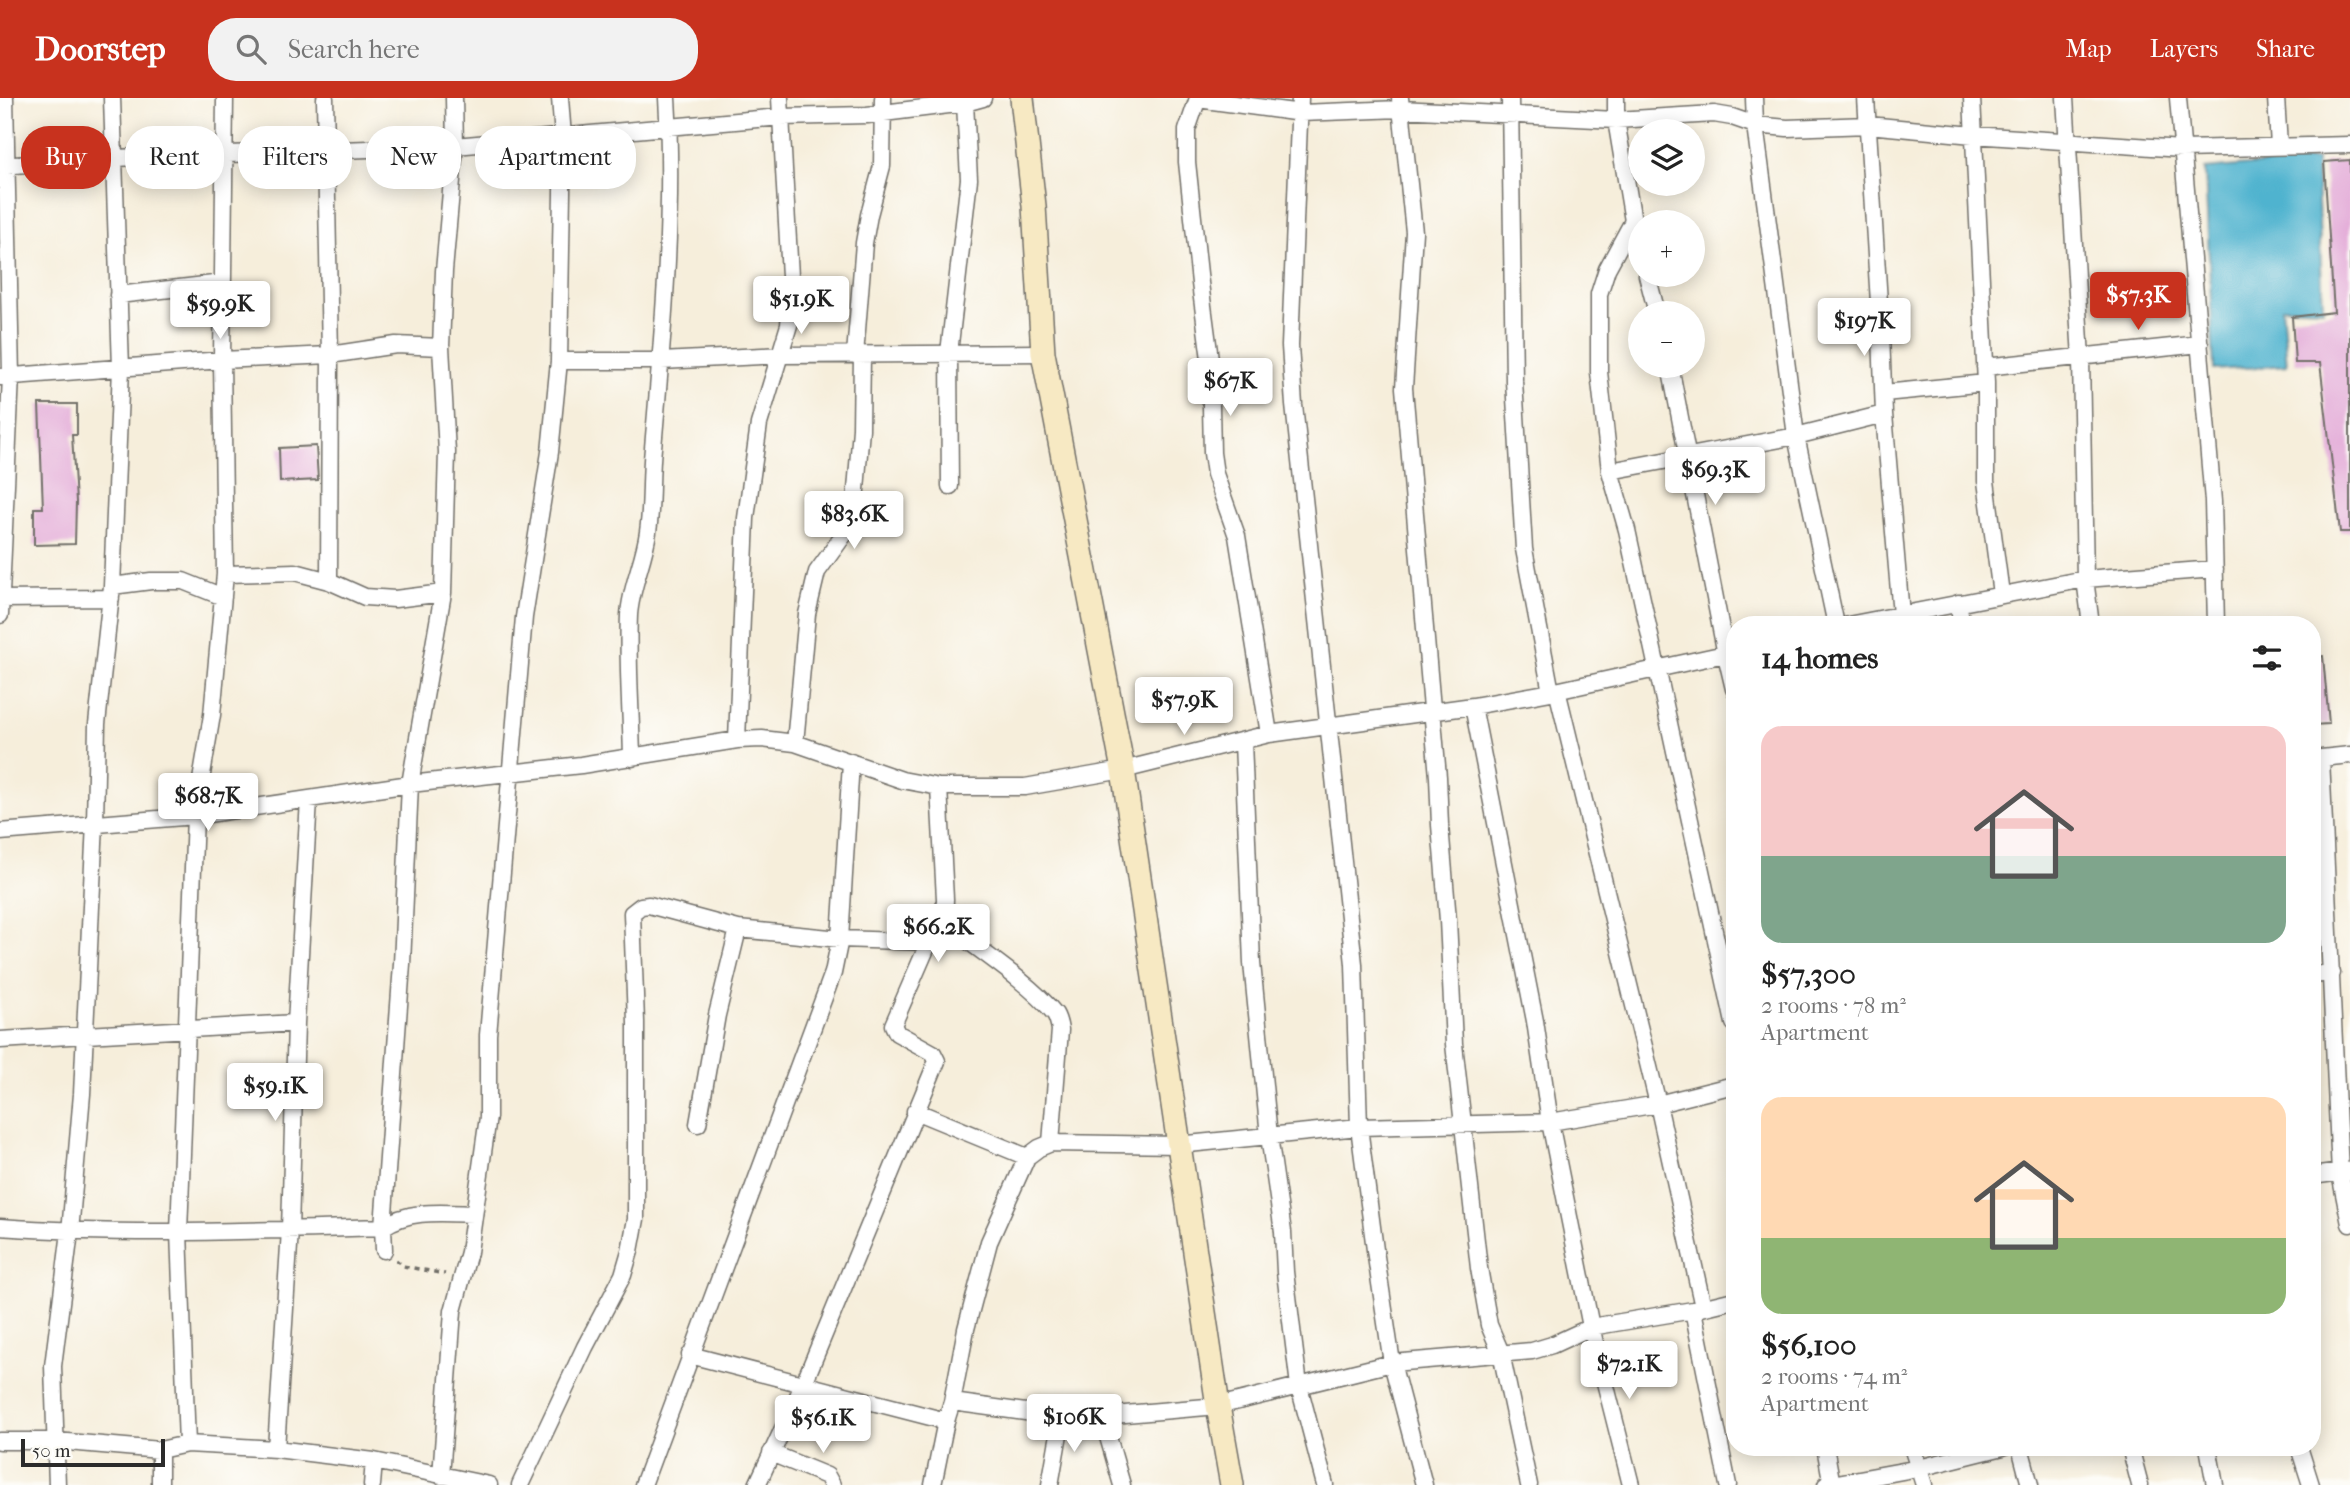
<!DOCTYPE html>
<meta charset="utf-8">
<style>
body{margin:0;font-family:"IM FELL French Canon",serif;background:#f2f2f2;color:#222;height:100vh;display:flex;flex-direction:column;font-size:26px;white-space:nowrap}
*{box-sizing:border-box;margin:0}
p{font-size:23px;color:#767676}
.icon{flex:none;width:38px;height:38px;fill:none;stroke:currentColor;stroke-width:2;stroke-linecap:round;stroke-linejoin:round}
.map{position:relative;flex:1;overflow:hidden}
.drawer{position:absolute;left:1726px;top:518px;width:595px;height:840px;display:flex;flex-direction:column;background:#fff;border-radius:28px;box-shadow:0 4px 18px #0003}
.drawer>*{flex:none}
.top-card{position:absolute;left:21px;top:28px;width:665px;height:63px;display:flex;gap:14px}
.buttons{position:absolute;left:1628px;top:21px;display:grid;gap:14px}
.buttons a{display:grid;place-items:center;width:77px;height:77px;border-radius:50%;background:#fff;box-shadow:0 4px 18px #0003;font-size:35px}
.scale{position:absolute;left:21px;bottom:18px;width:144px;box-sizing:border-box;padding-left:7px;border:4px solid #2b2b2b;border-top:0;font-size:19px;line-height:24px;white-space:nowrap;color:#2b2b2b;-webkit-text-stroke:5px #fdfcf7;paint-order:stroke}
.price{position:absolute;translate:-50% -60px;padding:0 16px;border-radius:7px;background:#fff;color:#222;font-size:23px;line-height:46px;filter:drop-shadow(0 2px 4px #0008)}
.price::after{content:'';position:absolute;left:50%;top:42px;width:21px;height:16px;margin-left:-10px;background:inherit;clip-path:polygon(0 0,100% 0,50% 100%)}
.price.on{background:#c8321e;color:#fff}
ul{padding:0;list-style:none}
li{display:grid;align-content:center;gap:14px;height:371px;padding:0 35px}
li span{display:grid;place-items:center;height:217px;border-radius:21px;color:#555}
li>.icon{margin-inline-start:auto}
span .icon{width:126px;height:126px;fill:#fffc;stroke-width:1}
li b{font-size:30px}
h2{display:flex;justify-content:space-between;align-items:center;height:84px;padding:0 35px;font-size:30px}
.pill{padding:0 24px;border-radius:28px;background:#fff;box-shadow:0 4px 18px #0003;font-size:24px;line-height:63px}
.pill.on{background:#c8321e;color:#fff}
header{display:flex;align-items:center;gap:42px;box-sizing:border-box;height:98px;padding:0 35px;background:#c8321e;color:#fff}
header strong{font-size:33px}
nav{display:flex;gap:38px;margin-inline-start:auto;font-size:24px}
.search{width:490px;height:63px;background:#f2f2f2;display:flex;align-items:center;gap:18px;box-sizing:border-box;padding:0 24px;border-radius:28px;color:#767676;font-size:26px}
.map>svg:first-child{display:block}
.water{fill:#50b3cf;stroke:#3e6f7d;stroke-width:2}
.building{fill:#e4aed9}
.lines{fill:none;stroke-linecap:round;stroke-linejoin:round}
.street-casing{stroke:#726f69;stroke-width:19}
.secondary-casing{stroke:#726f69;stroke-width:26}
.path{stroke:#726f69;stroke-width:3.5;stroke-dasharray:5 5;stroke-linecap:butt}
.street{stroke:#fff;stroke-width:16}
.secondary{stroke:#f7e9c3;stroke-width:23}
</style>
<header>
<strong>Doorstep</strong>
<div class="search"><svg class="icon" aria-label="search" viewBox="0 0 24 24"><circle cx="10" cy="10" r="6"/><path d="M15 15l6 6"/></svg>Search here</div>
<nav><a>Map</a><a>Layers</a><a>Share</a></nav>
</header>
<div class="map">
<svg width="2350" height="1387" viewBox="0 0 2350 1387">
<rect width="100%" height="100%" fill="#fdfcf7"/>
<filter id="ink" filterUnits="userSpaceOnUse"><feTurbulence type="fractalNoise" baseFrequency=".0143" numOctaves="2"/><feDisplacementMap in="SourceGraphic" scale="14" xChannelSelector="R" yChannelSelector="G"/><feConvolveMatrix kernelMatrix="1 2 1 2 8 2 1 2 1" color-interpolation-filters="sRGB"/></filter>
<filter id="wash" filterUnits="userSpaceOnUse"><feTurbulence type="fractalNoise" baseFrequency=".00686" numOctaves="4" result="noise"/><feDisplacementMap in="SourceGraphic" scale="28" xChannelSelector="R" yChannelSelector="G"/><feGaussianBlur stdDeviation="1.57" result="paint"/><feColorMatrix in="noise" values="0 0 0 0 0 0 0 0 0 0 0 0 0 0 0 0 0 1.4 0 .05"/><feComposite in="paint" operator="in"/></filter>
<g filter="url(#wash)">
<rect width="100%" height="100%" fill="#f6eedb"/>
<path class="water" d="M2316 61 2323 211 2282 209 2287 267 2214 272 2205 71Z"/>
<g id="blocks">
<path class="building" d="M2350 62V434H2340L2320 265H2295L2292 219 2334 214 2324 64Z
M39 306H77V337H72L76 404 75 446 34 447V410H43Z
M316 348 318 382 280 384 279 350Z
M2323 558 2329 626 2312 627V559Z"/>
</g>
</g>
<g filter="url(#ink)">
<use href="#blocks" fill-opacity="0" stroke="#726f69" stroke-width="2"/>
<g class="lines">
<defs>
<path id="street" d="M325 0 330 257 329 483
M1198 0 1187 32V64L1200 185 1210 261 1212 355 1215 376 1237 438 1269 636
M1300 0 1290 248 1294 307 1354 866 1359 1029 1375 1152 1392 1265 1424 1387
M1400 0 1414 134 1404 290 1438 679 1440 727 1448 822 1454 946 1479 1170 1489 1227 1501 1255 1529 1387
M1510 0 1514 283 1524 451 1551 594
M1616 0V22L1633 123 1640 148
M1754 0 1755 27 1796 338 1836 527
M1866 0 1881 236 1884 316 1901 517
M1972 0 1986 285V383L2001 496
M2065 0 2081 260 2085 481 2091 527
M2178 0 2213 403 2216 527
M2276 0 2279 48
M1198 1 1301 15 1400 11 1616 22 1714 16 1732 19 1755 27 1787 30 1868 27 1973 37 2182 51 2350 47
M0 68 113 60 455 48 781 19 867 17 965 5 983 0
M1633 123 1607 171 1599 196V274L1610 373 1627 432 1734 925
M1647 177 1657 215
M118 197 223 185
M855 257 864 145 869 117 882 68 883 0
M559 263H661L782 257 1043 255
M1670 268 1726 557 1734 591
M1985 269 2200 246
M0 279 222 262 330 257 396 247 441 249
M1884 295 1986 285
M1610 373 1796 338 1884 316
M950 388 949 255 969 81 965 5
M225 476 295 474 329 483 365 499 395 501 443 495
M112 488 151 483H183L223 499
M0 501 111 500
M1958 505 1962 527
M0 517 11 278 5 0
M1848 527 2085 481 2215 471
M1557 592 1658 1006 1703 1209
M1473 608 1535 923 1550 1024 1591 1229 1631 1387
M737 642 746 420 759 326 789 227 791 196 780 0
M1243 644 1252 865 1269 1038 1283 1134 1285 1174 1299 1288 1325 1387
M795 645 807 516 817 474 846 434 855 404 861 331 862 257
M632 660C631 613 627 564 629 517 631 488 644 463 648 434 652 407 650 378 653 350 663 236 674 114 667 0
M2321 660 2340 1076 2350 1126
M2312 661 2350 657
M0 734 195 718 410 686 581 667 737 642 762 641 795 645 902 682 939 689H1025L1123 672 1269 636 1473 608 1551 594 1734 554
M944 825C976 850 1030 885 1055 916 1058 921 1059 926 1060 932L1051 1045
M2312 877 2332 875
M0 942 296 925
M915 1013 1027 1059
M698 1026 717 917 738 831
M2312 1078 2348 1073
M0 1129C128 1138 256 1133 383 1129 410 1111 442 1115 473 1116
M384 1152 383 1129 402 866 410 686 443 495 447 354 441 249 444 173 455 48 454 0
M1693 1212 1728 1387
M690 1257 946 1323
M952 1304 1062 1319 1102 1318 1218 1308 1392 1265 1532 1253 1552 1247 1591 1229 1693 1212 1734 1202
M1102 1318 1122 1387
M0 1343H56L160 1352 187 1346 276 1351 374 1363 489 1387
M187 1346 179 1134 195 718 212 617 225 476 222 262 225 0
M1825 1349 1832 1387
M1912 1349 1924 1387
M2020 1349 2030 1387
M2130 1349 2140 1387
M2208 1349 2215 1387
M2299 1349 2311 1387
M276 1351 290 1132 296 925 309 702
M771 1355 827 1378 832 1387
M441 1378 453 1213 469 1154 488 1019V937L524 519 550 354 559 263 563 39 560 0
M57 1387 53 1268 70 1134 82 996 95 725 97 626 112 488 121 270 112 0
M160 1387V1352
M372 1387 374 1363
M520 1387 585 1249 623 1177 630 1153 636 1121V924L632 815 641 808 649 807 738 831 840 841 929 844
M643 1387 833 875 840 841 851 664
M757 1387 804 1285 937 963 933 955 897 935 893 927 929 844 944 825 945 801 939 689
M933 1387 946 1323 952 1304 966 1231 989 1144 1027 1059 1039 1050 1051 1045 1178 1047 1359 1029 1550 1024 1658 1006 1734 987
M1050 1387 1062 1319
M1826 1387 1919 1370 2003 1349"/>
<path id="secondary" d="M1022 0 1034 108 1043 255 1123 672 1218 1308 1232 1387"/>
</defs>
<use href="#street" class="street-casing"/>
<use href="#secondary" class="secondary-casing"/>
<path class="path" d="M396 1162 403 1168 445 1176"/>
<use href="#street" class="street"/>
<use href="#secondary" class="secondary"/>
</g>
</g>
</svg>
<div class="buttons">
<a><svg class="icon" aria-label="layers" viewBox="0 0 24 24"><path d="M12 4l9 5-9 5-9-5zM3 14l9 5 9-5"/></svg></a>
<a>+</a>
<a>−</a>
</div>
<div class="scale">50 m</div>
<b class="price on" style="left:2138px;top:234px">$57.3K</b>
<b class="price" style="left:801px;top:238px">$51.9K</b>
<b class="price" style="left:220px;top:243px">$59.9K</b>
<b class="price" style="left:1864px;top:260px">$197K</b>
<b class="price" style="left:1230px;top:320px">$67K</b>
<b class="price" style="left:1715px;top:409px">$69.3K</b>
<b class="price" style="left:854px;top:453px">$83.6K</b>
<b class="price" style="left:1184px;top:639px">$57.9K</b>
<b class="price" style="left:208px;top:735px">$68.7K</b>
<b class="price" style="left:938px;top:866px">$66.2K</b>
<b class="price" style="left:275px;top:1025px">$59.1K</b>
<b class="price" style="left:1629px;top:1303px">$72.1K</b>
<b class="price" style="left:1074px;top:1356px">$106K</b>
<b class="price" style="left:823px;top:1357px">$56.1K</b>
<div class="top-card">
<a class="pill on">Buy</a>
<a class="pill">Rent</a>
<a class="pill">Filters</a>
<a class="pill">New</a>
<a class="pill">Apartment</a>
</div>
<section class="drawer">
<h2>14 homes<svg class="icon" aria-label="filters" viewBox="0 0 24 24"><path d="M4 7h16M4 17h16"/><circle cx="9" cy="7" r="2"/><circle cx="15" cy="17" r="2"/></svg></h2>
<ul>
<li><span style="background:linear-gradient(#f6c9c9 60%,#7fa58c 0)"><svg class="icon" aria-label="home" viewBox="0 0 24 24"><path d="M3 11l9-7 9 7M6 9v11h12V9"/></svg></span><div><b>$57,300</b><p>2 rooms · 78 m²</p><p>Apartment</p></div></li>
<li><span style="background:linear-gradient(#ffd9b3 65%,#8fb573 0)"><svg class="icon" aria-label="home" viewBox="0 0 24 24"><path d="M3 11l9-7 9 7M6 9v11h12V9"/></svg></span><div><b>$56,100</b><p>2 rooms · 74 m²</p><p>Apartment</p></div></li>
</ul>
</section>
</div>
